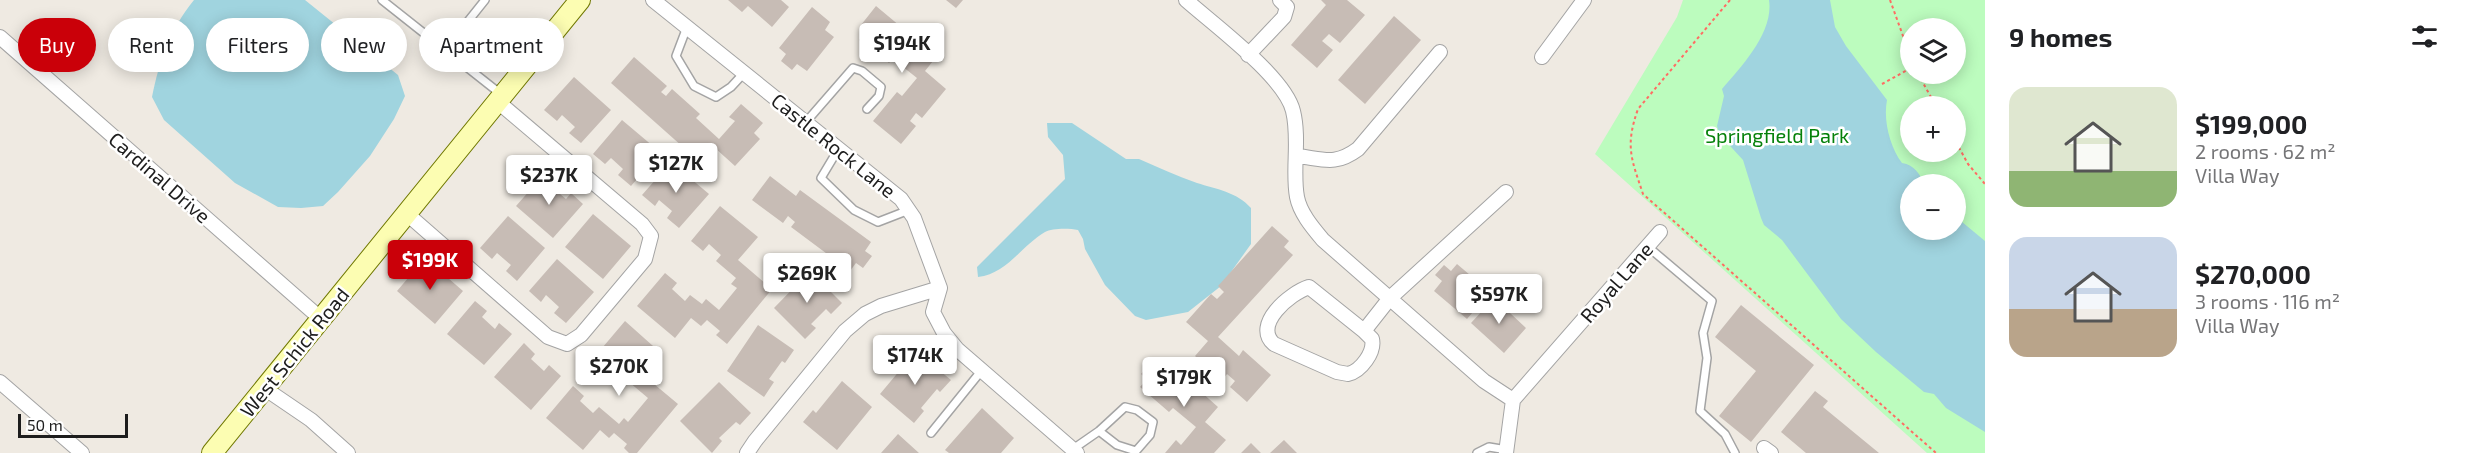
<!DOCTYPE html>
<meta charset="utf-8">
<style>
body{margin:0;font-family:"Exo 2",sans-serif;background:#f6f6f6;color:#202124;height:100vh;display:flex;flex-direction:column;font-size:22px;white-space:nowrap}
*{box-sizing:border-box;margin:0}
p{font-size:20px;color:#757577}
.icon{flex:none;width:33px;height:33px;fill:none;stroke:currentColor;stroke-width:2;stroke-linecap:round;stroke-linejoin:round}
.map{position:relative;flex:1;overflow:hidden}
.panel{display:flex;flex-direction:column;background:#fff;width:480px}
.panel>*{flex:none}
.hud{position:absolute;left:18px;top:18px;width:570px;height:54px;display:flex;gap:12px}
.controls{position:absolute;left:1900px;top:18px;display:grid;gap:12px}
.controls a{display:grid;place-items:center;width:66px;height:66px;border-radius:50%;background:#fff;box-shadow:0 3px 15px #0003;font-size:30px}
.scale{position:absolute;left:18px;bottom:15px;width:110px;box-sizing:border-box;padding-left:6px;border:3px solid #1d1d1d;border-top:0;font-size:16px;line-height:21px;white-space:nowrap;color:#1d1d1d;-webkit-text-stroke:4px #fff;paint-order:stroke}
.price{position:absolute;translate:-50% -51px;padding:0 14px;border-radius:6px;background:#fff;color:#222;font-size:20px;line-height:39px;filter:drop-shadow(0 2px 3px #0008)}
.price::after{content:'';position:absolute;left:50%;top:36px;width:18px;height:14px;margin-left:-9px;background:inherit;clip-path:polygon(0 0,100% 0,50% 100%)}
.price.on{background:#ca0009;color:#fff}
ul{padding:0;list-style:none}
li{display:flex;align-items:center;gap:18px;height:150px;padding:0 24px}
li span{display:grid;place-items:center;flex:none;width:168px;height:120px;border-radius:18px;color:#555}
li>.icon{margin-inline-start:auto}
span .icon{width:72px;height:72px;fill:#fffc;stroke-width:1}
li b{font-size:26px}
h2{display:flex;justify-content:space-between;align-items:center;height:72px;padding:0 24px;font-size:26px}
.pill{padding:0 21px;border-radius:27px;background:#fff;box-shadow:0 3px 15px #0003;font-size:21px;line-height:54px}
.pill.on{background:#ca0009;color:#fff}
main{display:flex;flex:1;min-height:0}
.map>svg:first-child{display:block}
.park{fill:#bcfcbe;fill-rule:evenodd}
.water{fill:#a0d4df}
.building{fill:#c7bcb5}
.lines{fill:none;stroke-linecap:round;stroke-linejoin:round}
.lane-casing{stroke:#a4a4a4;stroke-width:10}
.street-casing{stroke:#a4a4a4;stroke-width:16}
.secondary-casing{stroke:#707800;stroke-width:22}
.path{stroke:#ff6c63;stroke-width:2;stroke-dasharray:3 3;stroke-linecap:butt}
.lane{stroke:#fff;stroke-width:7}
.street{stroke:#fff;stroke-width:14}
.secondary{stroke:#fcfdb2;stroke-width:20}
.labels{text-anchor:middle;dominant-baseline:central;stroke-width:5;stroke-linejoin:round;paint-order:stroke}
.park-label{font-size:20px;fill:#05810a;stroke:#fff}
.street-label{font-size:20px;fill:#1d1d1d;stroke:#fff}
</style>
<main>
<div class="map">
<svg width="1985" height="453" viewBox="0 0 1985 453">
<rect width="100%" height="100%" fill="#efeae2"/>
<path class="park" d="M1683 0H1985V453H1927L1595 154 1677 17ZM1911 28H1956V74H1911ZM1911 106H1956V152H1911ZM1911 184H1956V230H1911Z"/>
<path class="water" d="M194 0H305L398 75 405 96 394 119 370 156 338 192 323 206 301 208 278 207 235 183 164 120 152 97C160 59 169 31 194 0Z
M1769 0H1830L1835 27 1846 46 1887 100C1883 120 1890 147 1902 163 1915 165 1919 174 1925 184H1911V230H1956V217L1985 241V432L1946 408 1934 394 1924 392 1876 352 1841 319 1782 240 1764 225 1761 218 1743 160 1720 135 1717 126 1724 96 1722 89C1742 66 1774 32 1769 0Z
M1047 123H1072L1126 159H1139C1158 167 1177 176 1197 183 1216 189 1237 192 1251 208V244L1221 286 1188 312 1146 320 1135 316 1105 285 1085 249 1083 239 1078 230C1069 228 1052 228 1045 232 1021 246 1007 274 978 277L977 267 1065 179 1063 155 1048 137Z"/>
<path class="building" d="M728 0H781L789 7 772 27 748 6 742 12Z
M946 0H963L956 8Z
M1321 0H1347L1365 15 1340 43 1329 34 1322 41 1333 50 1317 68 1291 45 1326 5Z
M876 6 900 26 896 32 903 38 908 32 937 56 925 71 946 89 922 118 916 113 910 121 916 126 901 144 873 121 897 92 902 96 917 78 893 59 889 63 859 40 867 30 861 25Z
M812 7 830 22 825 30 834 37 807 71 797 64 792 70 781 61 786 54 779 48Z
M1394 16 1421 40 1365 104 1338 80Z
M634 57 667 86 661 92 666 96 672 89 700 114 696 118 719 139 735 121 729 117 741 104 763 123 754 133 760 139 735 166 715 148 701 163 611 83Z
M574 77 611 110 581 143 569 133 575 127 562 115 557 121 544 110Z
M622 120 660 152 631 186 618 175 623 169 611 158 605 164 593 154Z
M671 162 709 194 679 228 667 218 672 211 659 200 655 206 642 195Z
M546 172 558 182 553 188 566 199 571 193 583 204 553 238 516 206Z
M770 176 796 196 800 190 871 242 865 251 872 256 863 268 856 263 850 271 791 227 795 222 788 216 783 223 752 200Z
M720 206 758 237 738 260 772 289 727 344 716 335 720 331 707 320 701 326 691 318 675 338 637 306 665 273 677 283 672 289 685 301 690 295 702 304 706 299 719 310 737 288 731 284 736 278 716 261 721 255 709 244 703 251 691 241Z
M593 214 631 246 603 279 565 247Z
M508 216 545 248 517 281 506 271 511 265 497 253 492 259 480 248Z
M1272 226 1289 241 1284 247 1293 255 1218 337 1239 356 1243 350 1271 375 1247 402 1230 387 1235 381 1227 374 1222 380 1195 356 1208 341 1186 322 1211 294 1217 299 1224 292 1218 286Z
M425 258 463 291 435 324 397 291Z
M557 259 594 292 566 323 554 313 559 307 546 295 541 302 529 291Z
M1457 264 1490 292 1467 319 1434 291 1442 281 1435 275 1444 265 1451 271Z
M810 271 842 303 831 314 826 309 811 324 816 328 805 339 774 308Z
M1494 298 1526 328 1504 353 1471 323Z
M475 301 487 311 482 317 495 329 499 323 512 334 484 365 447 334Z
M1741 305 1814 365 1751 442 1719 416 1756 371 1715 337Z
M625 321 662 354 646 373 656 381 654 384 678 404 637 453H629L624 448 627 444 614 433 609 438 600 430 583 450 546 418 573 386 584 396 580 401 593 413 599 407 619 424 624 418 628 422 648 398 623 377 629 370 615 358 609 365 597 354Z
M758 325 794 350 785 363 782 361 769 379 774 382 764 397 727 371Z
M524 343 535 354 531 359 544 371 549 365 561 376 531 410 494 377Z
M916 351 951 380 940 392 937 389 921 408 924 411 914 423 880 394Z
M1166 360 1183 375 1177 381 1186 388 1190 382 1218 407 1205 422 1226 440 1214 453H1165L1176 440 1181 445 1196 427 1173 408 1169 412 1140 387 1147 379 1141 374 1152 362 1159 368Z
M842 381 872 407 837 450 803 422 813 410 816 413Z
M719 382 751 413 740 425 736 422 719 438 722 441 712 453 680 421Z
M1815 391 1828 401 1823 407 1879 453H1806L1781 432Z
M982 408 1014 438 1001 453H949L945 450Z
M898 434 919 453H881Z
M1284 440 1297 453H1270Z
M1251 443 1261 453H1241Z"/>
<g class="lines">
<defs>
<path id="lane" d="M382 0 502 95
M687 27 676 56 694 86 716 97 731 87 744 73
M445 50 485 0
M806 122 853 68 862 71 881 87 879 96 867 109
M839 148 821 178 854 210 878 222 909 210
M1647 246 1712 301 1703 333 1707 358 1700 411 1725 434 1735 453
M931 433 982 370
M1073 449 1099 431 1125 407 1137 410 1153 422 1150 435 1136 451 1117 445 1099 431
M1477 453 1489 447 1507 450"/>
<path id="street" d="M653 0 901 199 914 218 940 288 933 312 944 333 957 349 1077 453
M1186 0C1213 24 1285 77 1293 111 1300 139 1292 171 1297 197 1300 213 1313 228 1323 240L1484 381 1513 400
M0 37 320 318
M1248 55 1284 17 1287 7 1280 0
M1542 57 1584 0
M1297 156C1324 159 1335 166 1358 149L1440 52
M406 213 548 337 567 344 581 335 645 259 651 236 642 224 497 101
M1364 331 1372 339C1375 352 1361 371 1348 374L1337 372 1274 344C1252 325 1290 293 1309 287L1364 331 1390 298 1506 192
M0 382 82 453
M264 388 311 420 348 453
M1764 448 1771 453
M747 453 755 441 845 331 865 314 881 306 940 288
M1506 453 1513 400 1660 232"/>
<path id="secondary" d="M212 453 580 0"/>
</defs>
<use href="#lane" class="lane-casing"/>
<use href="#street" class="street-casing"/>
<use href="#secondary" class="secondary-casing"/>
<path class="path" d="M1730 0 1638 109C1625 146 1631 158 1643 194L1936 453
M1890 0 1911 58
M1918 74 1936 106
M1882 84 1911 68
M1956 142 1968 164 1985 184"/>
<use href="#lane" class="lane"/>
<use href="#street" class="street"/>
<use href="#secondary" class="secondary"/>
</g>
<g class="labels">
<g class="park-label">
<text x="1777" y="135">Springfield Park</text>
</g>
<g class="street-label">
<text transform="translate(834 145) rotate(39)">Castle Rock Lane</text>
<text transform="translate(160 177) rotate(41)">Cardinal Drive</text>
<text transform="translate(1616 282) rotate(-49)">Royal Lane</text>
<text transform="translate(294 352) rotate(-51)">West Schick Road</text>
</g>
</g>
</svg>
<div class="controls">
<a><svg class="icon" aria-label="layers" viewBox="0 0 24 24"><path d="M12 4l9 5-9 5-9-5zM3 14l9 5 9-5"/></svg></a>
<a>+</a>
<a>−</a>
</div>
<div class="scale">50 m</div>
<b class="price" style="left:902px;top:74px">$194K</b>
<b class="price" style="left:676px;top:194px">$127K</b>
<b class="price" style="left:549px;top:206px">$237K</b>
<b class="price on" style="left:430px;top:291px">$199K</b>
<b class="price" style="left:807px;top:304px">$269K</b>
<b class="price" style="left:1499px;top:325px">$597K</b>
<b class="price" style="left:915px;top:386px">$174K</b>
<b class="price" style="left:619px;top:397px">$270K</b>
<b class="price" style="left:1184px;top:408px">$179K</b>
<div class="hud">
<a class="pill on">Buy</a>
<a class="pill">Rent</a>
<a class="pill">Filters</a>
<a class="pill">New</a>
<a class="pill">Apartment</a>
</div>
</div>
<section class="panel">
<h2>9 homes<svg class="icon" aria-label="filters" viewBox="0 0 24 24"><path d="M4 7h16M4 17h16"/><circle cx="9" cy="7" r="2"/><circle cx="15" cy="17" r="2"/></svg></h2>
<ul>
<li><span style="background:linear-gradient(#dfe7d0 70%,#8fb573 0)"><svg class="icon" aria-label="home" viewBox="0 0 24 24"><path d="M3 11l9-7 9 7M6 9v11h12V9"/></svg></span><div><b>$199,000</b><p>2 rooms · 62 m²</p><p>Villa Way</p></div></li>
<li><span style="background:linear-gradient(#c9d6e8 60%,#b9a48a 0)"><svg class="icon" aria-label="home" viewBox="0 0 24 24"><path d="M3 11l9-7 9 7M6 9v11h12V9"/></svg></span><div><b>$270,000</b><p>3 rooms · 116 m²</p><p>Villa Way</p></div></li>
</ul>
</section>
</main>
